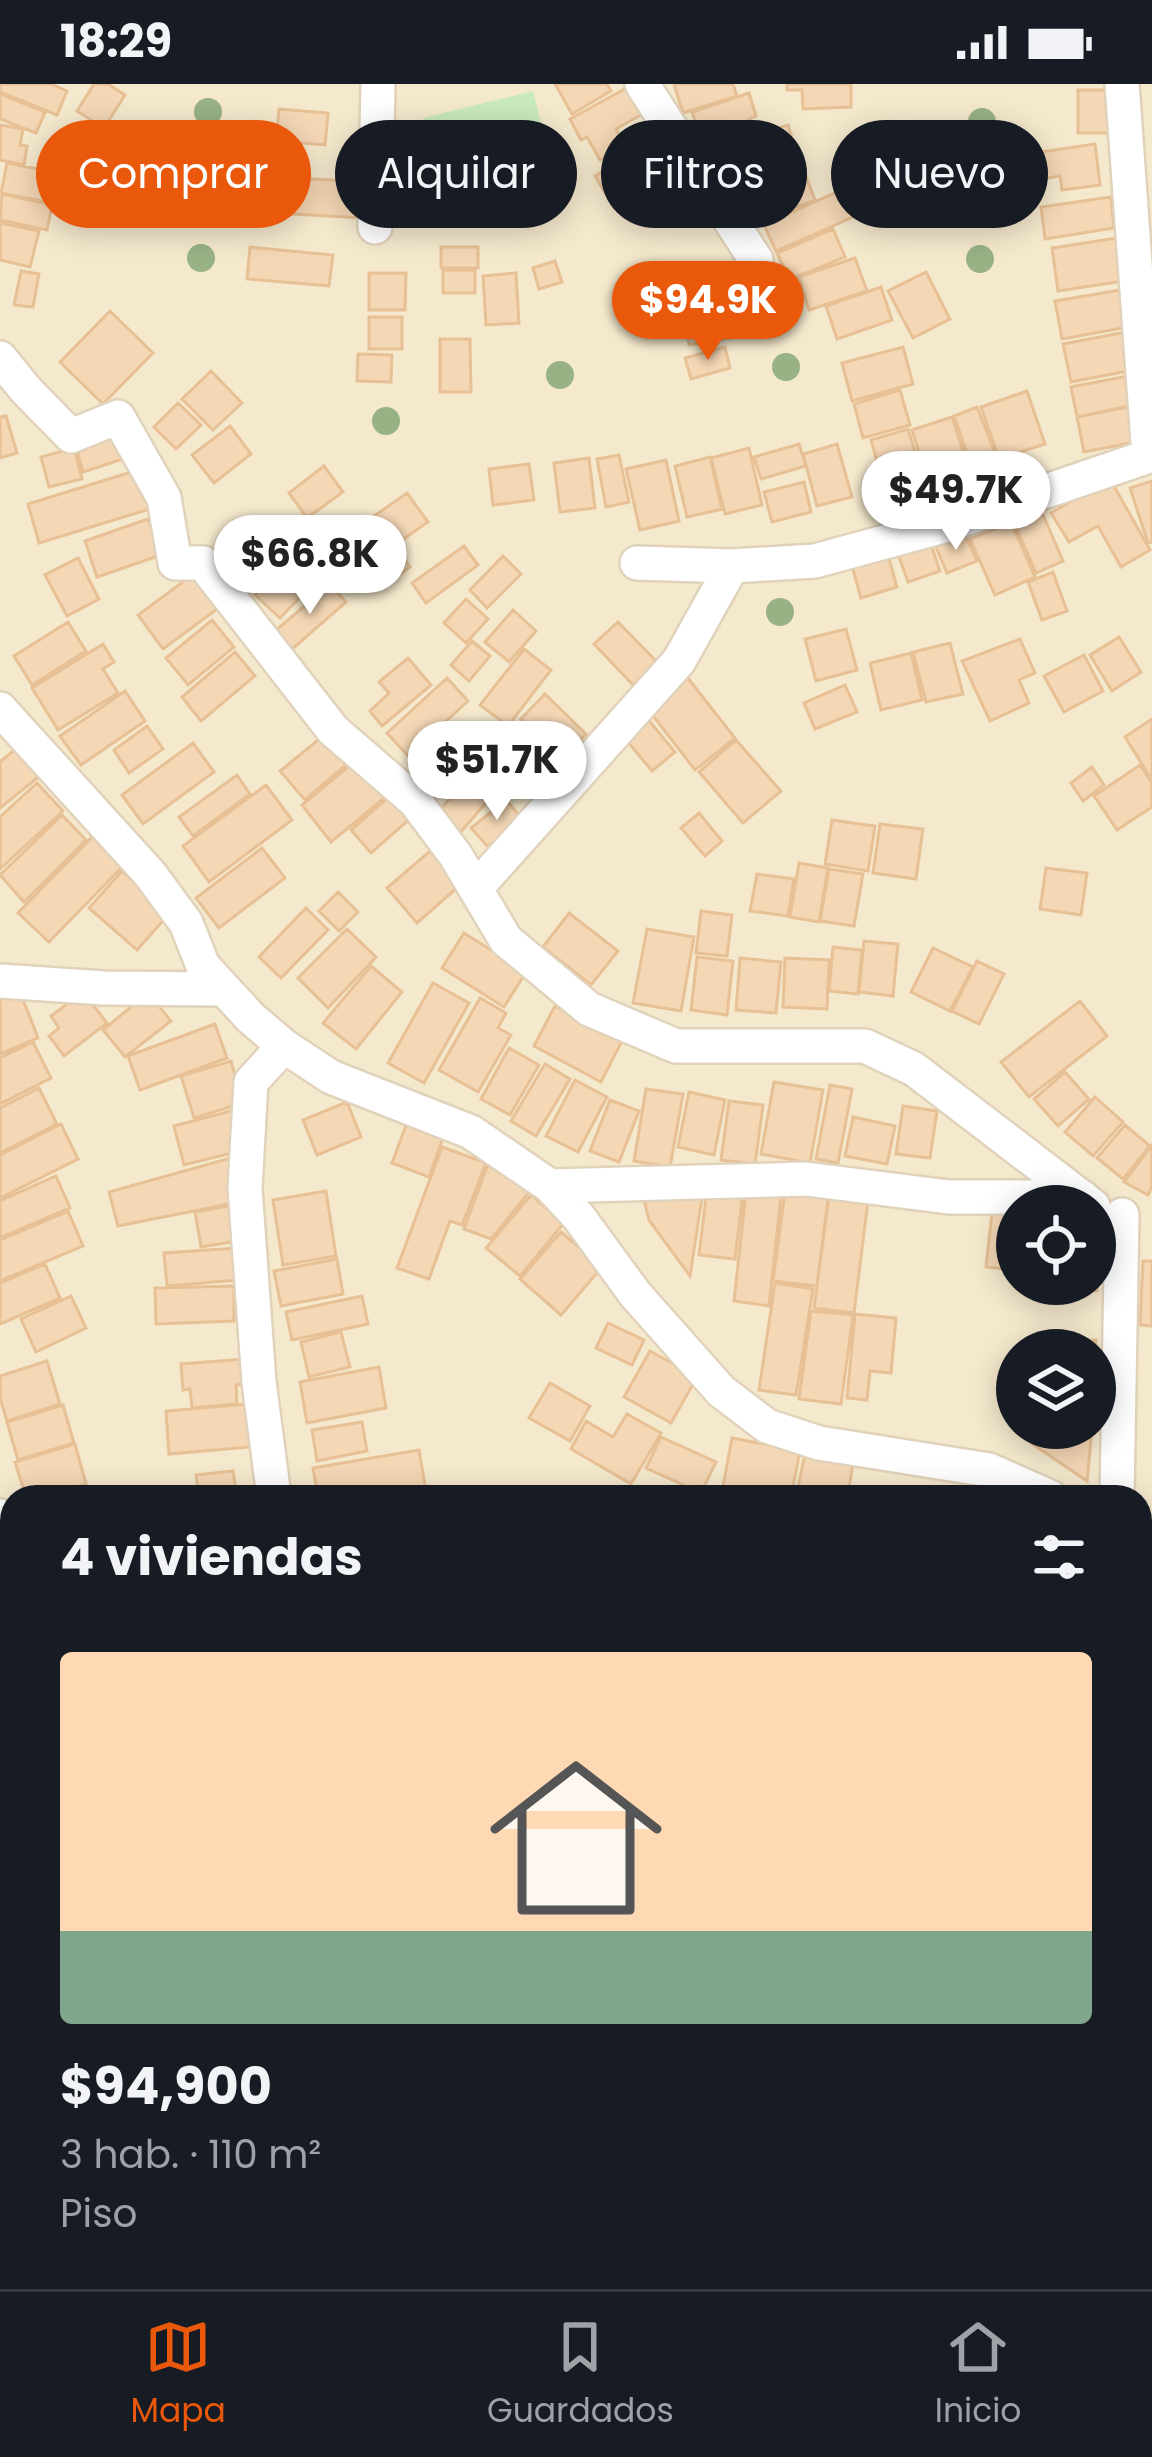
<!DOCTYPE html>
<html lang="es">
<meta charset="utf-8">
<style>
body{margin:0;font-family:Poppins,sans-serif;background:#242831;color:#f1f3f6;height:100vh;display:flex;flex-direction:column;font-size:45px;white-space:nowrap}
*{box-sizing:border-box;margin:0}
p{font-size:39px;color:#9ea1a6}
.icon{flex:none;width:66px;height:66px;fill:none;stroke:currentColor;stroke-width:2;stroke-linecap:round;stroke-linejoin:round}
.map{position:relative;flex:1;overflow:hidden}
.panel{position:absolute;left:0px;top:1401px;width:1152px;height:804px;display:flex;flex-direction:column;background:#171b24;border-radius:36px 36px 0 0;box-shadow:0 6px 30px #0003}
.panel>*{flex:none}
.hud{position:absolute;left:36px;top:36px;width:1080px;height:108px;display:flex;gap:24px}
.tools{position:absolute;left:996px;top:1101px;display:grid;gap:24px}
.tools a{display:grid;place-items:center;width:120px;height:120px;border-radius:50%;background:#171b24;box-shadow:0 6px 30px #0003;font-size:60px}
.price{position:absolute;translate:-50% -102px;padding:0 27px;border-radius:42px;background:#fff;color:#222;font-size:39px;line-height:78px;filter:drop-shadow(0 3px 6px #0008)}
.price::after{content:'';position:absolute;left:50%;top:72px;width:36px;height:27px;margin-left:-18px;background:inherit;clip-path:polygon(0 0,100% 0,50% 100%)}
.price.on{background:#ea580c;color:#fff}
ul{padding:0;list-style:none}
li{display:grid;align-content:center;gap:24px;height:636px;padding:0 60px}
li span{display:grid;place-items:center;height:372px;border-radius:12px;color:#555}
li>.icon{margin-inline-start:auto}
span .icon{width:216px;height:216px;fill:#fffc;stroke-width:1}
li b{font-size:51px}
h2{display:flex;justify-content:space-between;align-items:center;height:144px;padding:0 60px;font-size:51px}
.chip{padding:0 42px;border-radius:54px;background:#171b24;box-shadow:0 6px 30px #0003;font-size:42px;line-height:108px}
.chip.on{background:#ea580c;color:#fff}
.status{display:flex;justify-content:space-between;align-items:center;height:84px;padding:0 60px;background:#171b24;direction:ltr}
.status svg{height:33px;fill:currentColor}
.dock{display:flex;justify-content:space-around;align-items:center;height:168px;border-top:3px solid #363941;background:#171b24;font-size:33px;color:#9ea1a6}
.dock a{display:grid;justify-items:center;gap:6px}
.dock .on{color:#ea580c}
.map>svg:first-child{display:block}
.residential{fill:#f5e9cd;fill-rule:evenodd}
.green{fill:#c9ebbd}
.building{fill:#f4d7b5;stroke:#e7c095;stroke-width:3}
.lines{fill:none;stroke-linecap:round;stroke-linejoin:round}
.minor-casing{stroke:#e1d2bb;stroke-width:38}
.minor{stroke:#fff;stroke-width:33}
.tree{fill:#98b286}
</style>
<div class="status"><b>18:29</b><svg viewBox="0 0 49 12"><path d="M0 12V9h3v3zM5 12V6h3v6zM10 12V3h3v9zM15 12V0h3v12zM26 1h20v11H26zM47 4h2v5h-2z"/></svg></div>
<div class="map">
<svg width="1152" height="2205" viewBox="0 0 1152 2205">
<rect width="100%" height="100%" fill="#fdf6df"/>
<path class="residential" d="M0 0H1152V2205H119L105 2193H1140V1413H12V2098L0 2082ZM1017 1122H1095V1200H1017ZM1017 1266H1095V1344H1017Z"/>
<path class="green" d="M533 7 547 64 437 91 423 34Z"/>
<path class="building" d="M0 0H51L67 7 57 31 0 8Z
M94 0H108L125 11 104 44 77 27Z
M555 0H607L611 7 572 30Z
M674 0H733L737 12 683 29Z
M787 0H851V23L803 25 802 6H787Z
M632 1 646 28 616 45 625 61 600 76 587 53 581 56 570 35Z
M1078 6H1111V49H1078Z
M749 9 756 32 749 35 753 48 704 64 692 28Z
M0 10 45 28 36 49 0 35Z
M279 25 328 29 325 61 276 57Z
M0 41 23 45 20 61 27 62 24 81 0 76Z
M788 41 800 80 733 101 721 61Z
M668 49 687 81 614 124 595 92Z
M119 50 136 60 120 89 86 70 96 53 113 63Z
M1095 60 1100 101 1062 106 1060 92 1005 101 1001 74Z
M994 78 997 106 935 112 932 84Z
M7 79 68 91 62 121 1 109Z
M802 82 815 116 754 139 741 105Z
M191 91 269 94 267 129 190 127Z
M275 93 366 98 364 134 273 129Z
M850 102 862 129 776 167 764 141Z
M2 110 52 121 47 146 0 136Z
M1111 113 1114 144 1045 155 1041 123Z
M0 139 39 147 30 183 0 176Z
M833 145 845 173 789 196 777 169Z
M1117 154 1124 197 1058 207 1052 164Z
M250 163 333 171 329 202 247 195Z
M441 163H478V184H441Z
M855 174 867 207 809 226 799 193Z
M555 177 562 198 539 205 533 184Z
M443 186H475V209H443Z
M21 187 39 190 33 223 14 221Z
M660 187 667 215 630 224 622 196Z
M926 188 950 235 913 254 888 207Z
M369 189H406L405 226H369Z
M516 189 519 239 486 241 483 192Z
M881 203 892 236 837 255 826 222Z
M1132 204 1128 243 1062 255 1055 217Z
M729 225 735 253 689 261 684 233Z
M110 227 153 269 103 320 60 278Z
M369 233H402V265H369Z
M1126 248 1133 286 1071 298 1063 260Z
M440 255H470L471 308H440Z
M725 263 730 284 691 295 685 274Z
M903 263 913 300 852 317 842 279Z
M358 270 392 271 391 298 357 297Z
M211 287 242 319 213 346 182 315Z
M1128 292 1134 321 1077 333 1071 303Z
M900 306 910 341 863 354 854 320Z
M1027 307 1045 360 999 375 981 323Z
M178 319 201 341 176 365 154 343Z
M977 323 1000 382 975 392 954 332Z
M1128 323 1136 358 1084 368 1077 333Z
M6 332 17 369 0 374V333Z
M952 333 973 398 933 411 912 346Z
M230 342 251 370 214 399 192 371Z
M908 345 922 390 884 402 871 356Z
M114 347 123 375 83 388 75 360Z
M799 360 806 382 761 395 754 373Z
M837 360 852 413 817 422 803 370Z
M74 364 82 395 49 403 41 373Z
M749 364 762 421 725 430 711 374Z
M619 371 629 418 606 423 597 375Z
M710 373 722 425 687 433 675 382Z
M589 374 595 424 560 428 554 379Z
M666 376 679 437 640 446 626 385Z
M529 380 534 416 493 421 489 385Z
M324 382 343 408 307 434 289 409Z
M141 385 153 424 39 459 28 420Z
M1110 395 1150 466 1121 483 1098 442 1069 458 1051 429Z
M1152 397V458L1148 459 1130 404Z
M804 398 811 428 772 438 764 408Z
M407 409 428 438 378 473 357 444Z
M1041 426 1063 477 1036 489 1014 438Z
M148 435 161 471 97 493 85 457Z
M1011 438 1035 493 995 511 970 455Z
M964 448 977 477 947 489 935 461Z
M266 451 286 472 253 502 233 481Z
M930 458 940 487 908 498 898 470Z
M464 462 478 481 426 519 412 499Z
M400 469 410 483 387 500 377 486Z
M293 471 318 495 280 534 255 511Z
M888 471 897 503 861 514 852 482Z
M503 472 521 490 487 524 470 506Z
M78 474 99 515 67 532 45 491Z
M1053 488 1067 527 1042 536 1028 498Z
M195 489 220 523 163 565 138 531Z
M330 500 346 518 290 567 274 548Z
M466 515 488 535 466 559 444 539Z
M513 526 536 547 509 578 485 558Z
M212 536 234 563 188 601 166 574Z
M68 538 86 567 32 601 14 572Z
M618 538 657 578 633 601 594 560Z
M846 545 857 586 816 597 805 555Z
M1119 553 1141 588 1112 607 1090 571Z
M1020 555 1035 589 1019 596 1029 619 990 637 962 577Z
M472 557 490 572 469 597 451 581Z
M950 559 963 610 926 618 913 568Z
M103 560 114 578 103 585 118 609 58 646 32 604Z
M524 565 551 586 508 642 480 621Z
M235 568 255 592 201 637 182 613Z
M911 569 922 616 881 626 870 579Z
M1084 571 1103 607 1064 628 1044 592Z
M408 574 431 601 382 642 370 627 389 609 379 598Z
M687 593 735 654 695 686 647 624Z
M447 594 468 617 408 672 387 649Z
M845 601 857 628 815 645 804 619Z
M125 607 145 637 81 681 60 652Z
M545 610 586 650 561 675 521 635Z
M646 633 675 668 652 687 623 652Z
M1152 635V696L1125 653Z
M451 640 484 674 445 713 411 679Z
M147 642 163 665 129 689 114 666Z
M323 652 347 680 305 716 280 687Z
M736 656 781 707 743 739 699 688Z
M193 659 214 688 143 740 122 711Z
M19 662 42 690 0 724V678Z
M359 674 389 710 331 758 302 721Z
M1140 681 1152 699V723L1117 746 1094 712Z
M1092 683 1104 701 1083 717 1071 699Z
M237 691 250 710 193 752 179 733Z
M469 692 492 712 460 749 437 729Z
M37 699 63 727 0 785V733Z
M266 701 292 736 209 798 183 762Z
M391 711 411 734 371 769 351 746Z
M506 716 522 734 488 763 471 744Z
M699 729 722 757 705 772 681 744Z
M62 731 86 756 24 818 0 791Z
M832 736 875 742 868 787 825 780Z
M880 740 923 745 916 795 873 789Z
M92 753 123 782 49 858 18 829Z
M437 761 467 795 417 839 387 804Z
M262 764 285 794 219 844 196 814Z
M799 779 828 784 819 838 790 833Z
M1046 784 1087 789 1081 831 1040 825Z
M829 785 863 790 854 842 820 837Z
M122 787 170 829 137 866 89 824Z
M757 790 794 795 788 832 750 827Z
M338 808 358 828 339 847 319 827Z
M306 824 328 846 281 894 259 873Z
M701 827 732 831 727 872 696 869Z
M569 829 618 867 591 901 543 863Z
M347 845 376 873 328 924 298 894Z
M647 845 694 853 681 927 633 919Z
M464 849 526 888 504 923 442 884Z
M864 857 898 860 893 912 859 908Z
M833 863 862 866 858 910 829 907Z
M933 864 973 883 950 927 911 908Z
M697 873 733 877 727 931 691 926Z
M740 874 781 878 776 929 736 926Z
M785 874 829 876 827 925 783 923Z
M977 877 1004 890 979 940 952 927Z
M371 882 402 908 356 965 323 939Z
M433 899 469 919 424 999 388 979Z
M17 900 38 954 0 970V907Z
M83 908 107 939 64 972 49 952 59 944 51 932Z
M148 909 171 937 125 973 103 946Z
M480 914 506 929 498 944 511 951 478 1008 439 986Z
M1080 917 1107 952 1029 1013 1001 978Z
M555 922 622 957 601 998 534 962Z
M215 940 227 974 140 1006 128 972Z
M33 958 51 994 0 1020V974Z
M509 964 539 981 510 1031 481 1015Z
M231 977 243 1019 194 1034 181 992Z
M545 980 570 995 536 1052 511 1037Z
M1065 988 1089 1015 1058 1042 1034 1015Z
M575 996 607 1013 578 1068 546 1052Z
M774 998 823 1006 810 1079 761 1070Z
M830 1001 852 1005 838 1079 816 1075Z
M39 1004 57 1040 0 1069V1024Z
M646 1005 683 1010 670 1083 634 1077Z
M689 1008 725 1016 714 1071 678 1063Z
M1095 1013 1123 1038 1093 1072 1065 1048Z
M610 1016 639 1027 619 1078 590 1067Z
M729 1017 763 1021 755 1080 721 1076Z
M347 1018 361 1053 317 1071 303 1036Z
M903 1022 937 1027 930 1074 896 1070Z
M234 1026 244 1066 184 1081 174 1042Z
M409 1033 446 1046 429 1093 392 1079Z
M853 1033 895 1042 887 1080 845 1072Z
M61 1040 78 1075 0 1114V1071Z
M1125 1041 1150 1062 1123 1095 1097 1074Z
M1152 1061V1103L1148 1111 1124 1098Z
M442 1063 486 1079 462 1141 450 1137 429 1195 397 1184Z
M234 1073 244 1117 118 1142 109 1108Z
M488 1080 534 1102 491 1155 464 1145Z
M56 1092 70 1124 0 1154V1117Z
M747 1099 782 1103 769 1222 734 1217Z
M786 1101 829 1106 817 1202 773 1197Z
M641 1103 703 1107 690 1192 649 1136Z
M707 1105 743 1109 735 1175 699 1171Z
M830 1105 869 1109 854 1229 814 1224Z
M326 1107 336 1172 283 1181 273 1116Z
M531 1111 564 1139 520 1192 486 1164Z
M239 1120 244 1156 201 1163 195 1128Z
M993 1120 1017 1123 1014 1186 986 1183Z
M68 1127 83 1162 0 1197V1156Z
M1095 1137H1102L1097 1207 1051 1204 1052 1200H1095Z
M561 1148 602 1183 561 1231 520 1195Z
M237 1164 239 1196 167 1202 164 1169Z
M337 1175 343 1210 281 1222 274 1187Z
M1143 1177H1152V1242L1140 1241Z
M45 1180 60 1214 0 1240V1199Z
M775 1199 813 1205 796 1311 759 1306Z
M234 1202V1237L156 1240 155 1204Z
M71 1212 86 1244 36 1268 21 1235Z
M362 1212 368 1240 292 1256 286 1228Z
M811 1227 853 1231 841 1320 799 1315Z
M855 1230 896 1234 891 1289 870 1287 867 1316 847 1314Z
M608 1239 644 1256 632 1281 596 1264Z
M341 1248 350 1283 309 1293 301 1258Z
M1096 1256 1097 1295 1095 1266H1034V1258Z
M650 1267 697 1293 671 1339 624 1313Z
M244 1275 246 1300 236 1301 237 1320 192 1324 190 1305 183 1306 181 1280Z
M47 1277 60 1320 7 1337 0 1314V1292Z
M379 1283 386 1324 307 1339 300 1298Z
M550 1299 590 1322 570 1357 529 1334Z
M247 1320 250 1363 169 1370 166 1327Z
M63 1321 74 1359 18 1376 7 1338Z
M627 1330 661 1349 631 1400 571 1365 586 1337 613 1353Z
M362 1338 367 1367 317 1377 312 1346Z
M1092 1345 1087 1397 1031 1359 1033 1350Z
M661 1353 716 1378 701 1409 646 1384Z
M732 1354 800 1367 791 1413H721Z
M75 1360 86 1400 44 1413H26L15 1378Z
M419 1366 426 1407 390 1413H318L313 1384Z
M805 1370 853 1381 847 1413H796Z
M233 1387 236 1407 199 1412 196 1391Z
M12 1555V1595L0 1599V1559Z
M1143 1588H1152V1664H1150Z
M1140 1593 1149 1674H1140Z
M12 1632V1674L10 1675 0 1654V1638Z
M0 1705 12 1724V1755L0 1762Z
M12 1758V1803L6 1807 0 1797V1766Z
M1140 1792H1152V1826L1140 1827Z
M1152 1910V2006L1140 2008V1912Z
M1 1975 12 1990V2015L0 2024Z
M1152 2060V2098L1140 2099V2061Z
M183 2193H259V2194L251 2205H190L180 2198Z
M476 2193H518L520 2195 510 2205H488Z
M787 2193H810L813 2205H771L770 2197Z
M907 2193 911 2205H870L866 2194Z
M909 2193H946L950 2205H913Z
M947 2193H985L988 2205H951Z
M987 2193H1029L1031 2200 1015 2205H991Z"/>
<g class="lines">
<defs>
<path id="minor" d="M642 0 756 176
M1122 0 1149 372
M375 143 378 0
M0 274 26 306 71 352 118 333 164 414 175 479H203L333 646 415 717 456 772 506 856 589 925 676 962H865L914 985 1093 1122
M637 479 732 482 815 477 947 441 1152 371
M0 625 150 790 186 839 203 882 251 934 284 962 331 993 471 1048 550 1102 578 1132 635 1210 721 1307 767 1342 819 1359 989 1386 1050 1413
M476 804 679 577 732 482
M0 897 104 904 224 905
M550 1102 806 1095 949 1113H1082
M274 1413 259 1298 245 1104 251 998 284 962
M1117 1413 1122 1131
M0 1432 12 1475
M1140 1500 1152 1520
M1140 1723 1152 1722
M1140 1887 1152 1884
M0 1926 12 1953
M1140 2126 1152 2125
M331 2193 352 2205
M726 2200 753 2193
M376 2205 387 2193
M601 2205V2202"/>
</defs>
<use href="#minor" class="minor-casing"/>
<use href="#minor" class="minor"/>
</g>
<g class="tree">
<circle cx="208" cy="28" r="14"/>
<circle cx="982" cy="38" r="14"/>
<circle cx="201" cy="174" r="14"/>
<circle cx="980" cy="175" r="14"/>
<circle cx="786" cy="283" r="14"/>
<circle cx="560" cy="291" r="14"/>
<circle cx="386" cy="337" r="14"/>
<circle cx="780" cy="528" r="14"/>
</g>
</svg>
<div class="tools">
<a><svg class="icon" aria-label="locate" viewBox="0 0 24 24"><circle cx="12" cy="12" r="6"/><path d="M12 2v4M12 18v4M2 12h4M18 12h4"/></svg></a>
<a><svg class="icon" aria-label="layers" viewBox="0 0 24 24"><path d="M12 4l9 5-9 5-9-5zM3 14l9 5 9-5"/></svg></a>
</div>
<b class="price on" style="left:708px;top:279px">$94.9K</b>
<b class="price" style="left:956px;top:469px">$49.7K</b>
<b class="price" style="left:310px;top:533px">$66.8K</b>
<b class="price" style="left:497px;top:739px">$51.7K</b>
<div class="hud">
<a class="chip on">Comprar</a>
<a class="chip">Alquilar</a>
<a class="chip">Filtros</a>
<a class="chip">Nuevo</a>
</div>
<section class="panel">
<h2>4 viviendas<svg class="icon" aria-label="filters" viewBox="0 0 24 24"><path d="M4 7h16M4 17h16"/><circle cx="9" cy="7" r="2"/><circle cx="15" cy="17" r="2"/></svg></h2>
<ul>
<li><span style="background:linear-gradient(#ffd9b3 75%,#7fa58c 0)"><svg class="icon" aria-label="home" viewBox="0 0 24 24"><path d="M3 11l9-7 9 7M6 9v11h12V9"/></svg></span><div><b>$94,900</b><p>3 hab. · 110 m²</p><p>Piso</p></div></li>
</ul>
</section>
</div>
<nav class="dock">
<a class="on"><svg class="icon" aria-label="map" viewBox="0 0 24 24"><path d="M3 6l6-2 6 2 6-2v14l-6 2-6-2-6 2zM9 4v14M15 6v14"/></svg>Mapa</a>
<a><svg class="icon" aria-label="saved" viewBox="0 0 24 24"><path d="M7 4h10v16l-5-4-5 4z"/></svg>Guardados</a>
<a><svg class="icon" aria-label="home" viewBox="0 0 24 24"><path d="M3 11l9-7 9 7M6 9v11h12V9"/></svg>Inicio</a>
</nav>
